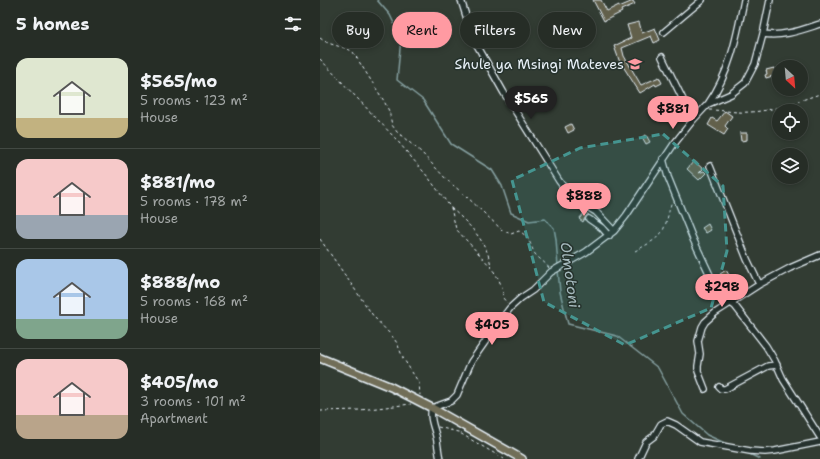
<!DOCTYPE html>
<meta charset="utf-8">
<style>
body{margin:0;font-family:"Shantell Sans",sans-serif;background:#323932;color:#f1f3f6;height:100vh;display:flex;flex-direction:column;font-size:15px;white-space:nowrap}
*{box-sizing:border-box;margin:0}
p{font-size:13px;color:#a4a8a7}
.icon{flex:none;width:22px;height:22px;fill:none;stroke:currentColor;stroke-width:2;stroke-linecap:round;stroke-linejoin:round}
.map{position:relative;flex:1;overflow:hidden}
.sheet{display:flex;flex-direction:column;background:#262d26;width:320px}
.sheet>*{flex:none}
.guide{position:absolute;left:12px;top:12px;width:380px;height:36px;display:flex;gap:8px}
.needle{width:26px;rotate:154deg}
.tools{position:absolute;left:452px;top:60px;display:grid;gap:8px}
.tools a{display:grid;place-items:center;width:36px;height:36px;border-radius:50%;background:#262d26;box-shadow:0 2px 6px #0003,0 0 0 1px #424943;font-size:20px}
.price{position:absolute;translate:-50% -34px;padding:0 9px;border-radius:14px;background:#ff9aa2;color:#111;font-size:13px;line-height:26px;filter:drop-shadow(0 1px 2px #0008)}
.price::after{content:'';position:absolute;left:50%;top:24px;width:12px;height:9px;margin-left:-6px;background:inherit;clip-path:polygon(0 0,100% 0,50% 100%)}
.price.on{background:#222;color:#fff}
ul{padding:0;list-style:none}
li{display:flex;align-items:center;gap:12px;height:100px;padding:0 16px}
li+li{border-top:1px solid #424943}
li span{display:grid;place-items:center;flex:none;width:112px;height:80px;border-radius:12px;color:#555}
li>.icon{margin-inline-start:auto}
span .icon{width:48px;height:48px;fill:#fffc;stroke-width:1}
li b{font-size:17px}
h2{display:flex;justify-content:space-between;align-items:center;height:48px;padding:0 16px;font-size:17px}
.pill{padding:0 14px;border-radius:18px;background:#262d26;box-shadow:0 2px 6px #0003,0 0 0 1px #424943;font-size:14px;line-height:36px}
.pill.on{background:#ff9aa2;color:#111}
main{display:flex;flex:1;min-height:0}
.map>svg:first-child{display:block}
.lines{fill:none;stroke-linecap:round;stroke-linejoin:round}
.stream{stroke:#859fa0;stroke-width:1.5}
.building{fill:#62604c;stroke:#e8f1f8}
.minor-casing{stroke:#e8f1f8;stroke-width:8}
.major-casing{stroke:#e8f1f8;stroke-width:10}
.path{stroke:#e8f1f8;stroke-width:1;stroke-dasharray:3 3;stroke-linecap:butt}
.minor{stroke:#26332d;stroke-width:5.5}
.major{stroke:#716e59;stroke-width:7}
.marked{fill:#459590;fill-opacity:0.2;stroke:#459590;stroke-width:3;stroke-dasharray:8 5;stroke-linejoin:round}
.labels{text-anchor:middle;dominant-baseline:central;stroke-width:3;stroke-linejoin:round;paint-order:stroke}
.poi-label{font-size:14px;fill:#e8f1f8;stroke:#26332d;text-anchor:end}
.water-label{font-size:15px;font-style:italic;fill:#a6babe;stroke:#26332d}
</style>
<main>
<section class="sheet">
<h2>5 homes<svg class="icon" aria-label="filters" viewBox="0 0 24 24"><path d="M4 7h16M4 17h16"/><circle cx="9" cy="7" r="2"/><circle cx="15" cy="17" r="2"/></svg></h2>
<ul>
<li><span style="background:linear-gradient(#dfe7d0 75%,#c2b280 0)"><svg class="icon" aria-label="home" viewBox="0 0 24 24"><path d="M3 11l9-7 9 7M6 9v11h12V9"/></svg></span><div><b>$565/mo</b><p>5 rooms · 123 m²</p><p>House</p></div></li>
<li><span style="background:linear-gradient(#f6c9c9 70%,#9aa5b1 0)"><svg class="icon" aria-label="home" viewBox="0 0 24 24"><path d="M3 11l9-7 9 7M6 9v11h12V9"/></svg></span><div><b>$881/mo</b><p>5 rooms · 178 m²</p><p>House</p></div></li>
<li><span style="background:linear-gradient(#a9c7e8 75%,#7fa58c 0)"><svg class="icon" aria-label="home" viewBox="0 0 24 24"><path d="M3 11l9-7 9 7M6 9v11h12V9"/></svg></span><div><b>$888/mo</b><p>5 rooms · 168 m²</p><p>House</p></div></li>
<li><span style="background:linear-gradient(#f6c9c9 70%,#b9a48a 0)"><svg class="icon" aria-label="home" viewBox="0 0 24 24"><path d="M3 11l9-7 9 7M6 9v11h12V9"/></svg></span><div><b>$405/mo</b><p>3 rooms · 101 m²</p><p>Apartment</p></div></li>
</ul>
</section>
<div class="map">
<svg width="500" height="459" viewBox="0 0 500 459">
<rect width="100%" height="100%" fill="#323c33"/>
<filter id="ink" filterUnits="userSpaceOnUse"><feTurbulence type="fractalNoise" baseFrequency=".025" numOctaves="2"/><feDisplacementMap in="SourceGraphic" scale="8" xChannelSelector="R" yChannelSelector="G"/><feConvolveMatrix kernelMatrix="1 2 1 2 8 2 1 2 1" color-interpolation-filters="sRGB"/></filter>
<g filter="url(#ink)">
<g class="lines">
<path class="stream" d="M57 0 70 15 81 38 77 80 103 100 131 144 172 170 182 186 191 213 209 221 225 219 234 228 236 239 238 267
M238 270 240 292 248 324 297 336 338 368 363 414 387 435 409 445
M427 453 440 459"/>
</g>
<path class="building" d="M273 0H281L287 11 299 5V7L313 1 315 4 301 10 302 12 284 21Z
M319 22 322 33 335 28 340 40 334 43 331 36 302 48 304 56 321 85 339 77 342 83 336 86 335 84 320 93 299 60 294 46 311 38 307 25Z
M454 68 456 75 446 78 445 75 447 74 446 70Z
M405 111 412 116 405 126 408 129 404 135 388 125 392 118 397 121Z
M251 124 254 130 248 133 245 127Z
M420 133H427V140L421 141Z
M326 135 330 142 326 144 322 137Z
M374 161 383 169 379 173 384 171 386 173 379 180 367 169Z
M265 212 269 215 266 216 263 222 259 219Z
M388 224 391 230 386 233 382 228Z
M406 270 409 275 403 278 400 274Z"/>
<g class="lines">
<defs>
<path id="minor" d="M141 0 153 38 184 93 239 181 246 190 266 206 276 212 294 231
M344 32 382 0
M443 34C463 37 481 30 500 24
M342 57 373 120
M388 104C410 73 417 36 424 0
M343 159 348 177 373 239 398 292 405 299 415 306 446 346 455 361 463 379 500 437
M390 166 427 259 439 284
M269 219 282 228 289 236
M399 387 401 389H405L448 366 457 365
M385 389 378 371V366L380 354 378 341 382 327 385 322 395 313 440 284 470 268 500 255
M120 459C118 451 118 444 116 436 114 427 109 417 112 408L131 401 137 395 151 362 177 325 190 308 201 298 213 290 231 272 266 252 294 231 306 216 354 144 373 120 388 104 411 94 425 83 435 64 443 34 450 0
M318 459 326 442 334 436 341 424 347 421 356 425 380 442 430 451 445 452 455 451 500 442"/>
<path id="major" d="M0 358 71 387 112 408 202 459"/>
</defs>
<use href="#minor" class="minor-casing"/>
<use href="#major" class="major-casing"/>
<path class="path" d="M0 38C11 47 23 45 33 52L64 101 69 111 72 125 77 132 101 152 127 180 146 196 182 230 191 234 199 231C211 238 209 243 215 254 219 259 225 262 229 268
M0 59 75 138 108 177 131 208 136 229 171 267 178 278 182 287 183 298 187 303
M389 110C403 110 417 113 430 112 454 111 478 101 500 94
M131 208C149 224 167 241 171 266
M0 239 54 317 72 336 77 343 83 358 99 383 100 395
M315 251C324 246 340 239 344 228 348 219 349 209 352 201
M0 411 40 410 91 404
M118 427 138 432 184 459"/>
<use href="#minor" class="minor"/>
<use href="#major" class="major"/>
</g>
</g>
<path class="marked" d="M343 134 403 186 407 251 391 308 305 345 224 302 192 180 260 148Z"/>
<defs>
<symbol id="school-bare" viewBox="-9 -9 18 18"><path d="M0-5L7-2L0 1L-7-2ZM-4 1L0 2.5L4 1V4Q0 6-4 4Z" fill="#ff9aa2" stroke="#26332d" stroke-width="2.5" paint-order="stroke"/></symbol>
</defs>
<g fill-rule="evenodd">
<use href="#school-bare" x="305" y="54" width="20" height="20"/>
</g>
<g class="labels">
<g class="poi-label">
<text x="304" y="64">Shule ya Msingi Mateves</text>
</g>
<g class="water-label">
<text transform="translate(250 275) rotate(82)">Olmotoni</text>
</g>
</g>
</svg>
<div class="tools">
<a><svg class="needle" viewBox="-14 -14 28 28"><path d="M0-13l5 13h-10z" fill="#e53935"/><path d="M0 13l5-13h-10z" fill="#a4a8a7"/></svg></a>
<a><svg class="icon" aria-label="locate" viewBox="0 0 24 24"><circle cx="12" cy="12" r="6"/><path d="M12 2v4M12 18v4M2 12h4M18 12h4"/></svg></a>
<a><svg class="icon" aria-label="layers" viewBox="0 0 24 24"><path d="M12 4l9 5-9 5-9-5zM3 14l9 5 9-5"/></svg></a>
</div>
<b class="price on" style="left:211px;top:120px">$565</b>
<b class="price" style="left:353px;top:130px">$881</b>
<b class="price" style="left:264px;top:217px">$888</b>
<b class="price" style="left:402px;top:308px">$298</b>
<b class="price" style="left:172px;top:346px">$405</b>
<div class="guide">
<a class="pill">Buy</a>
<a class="pill on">Rent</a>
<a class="pill">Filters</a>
<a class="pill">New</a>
</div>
</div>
</main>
